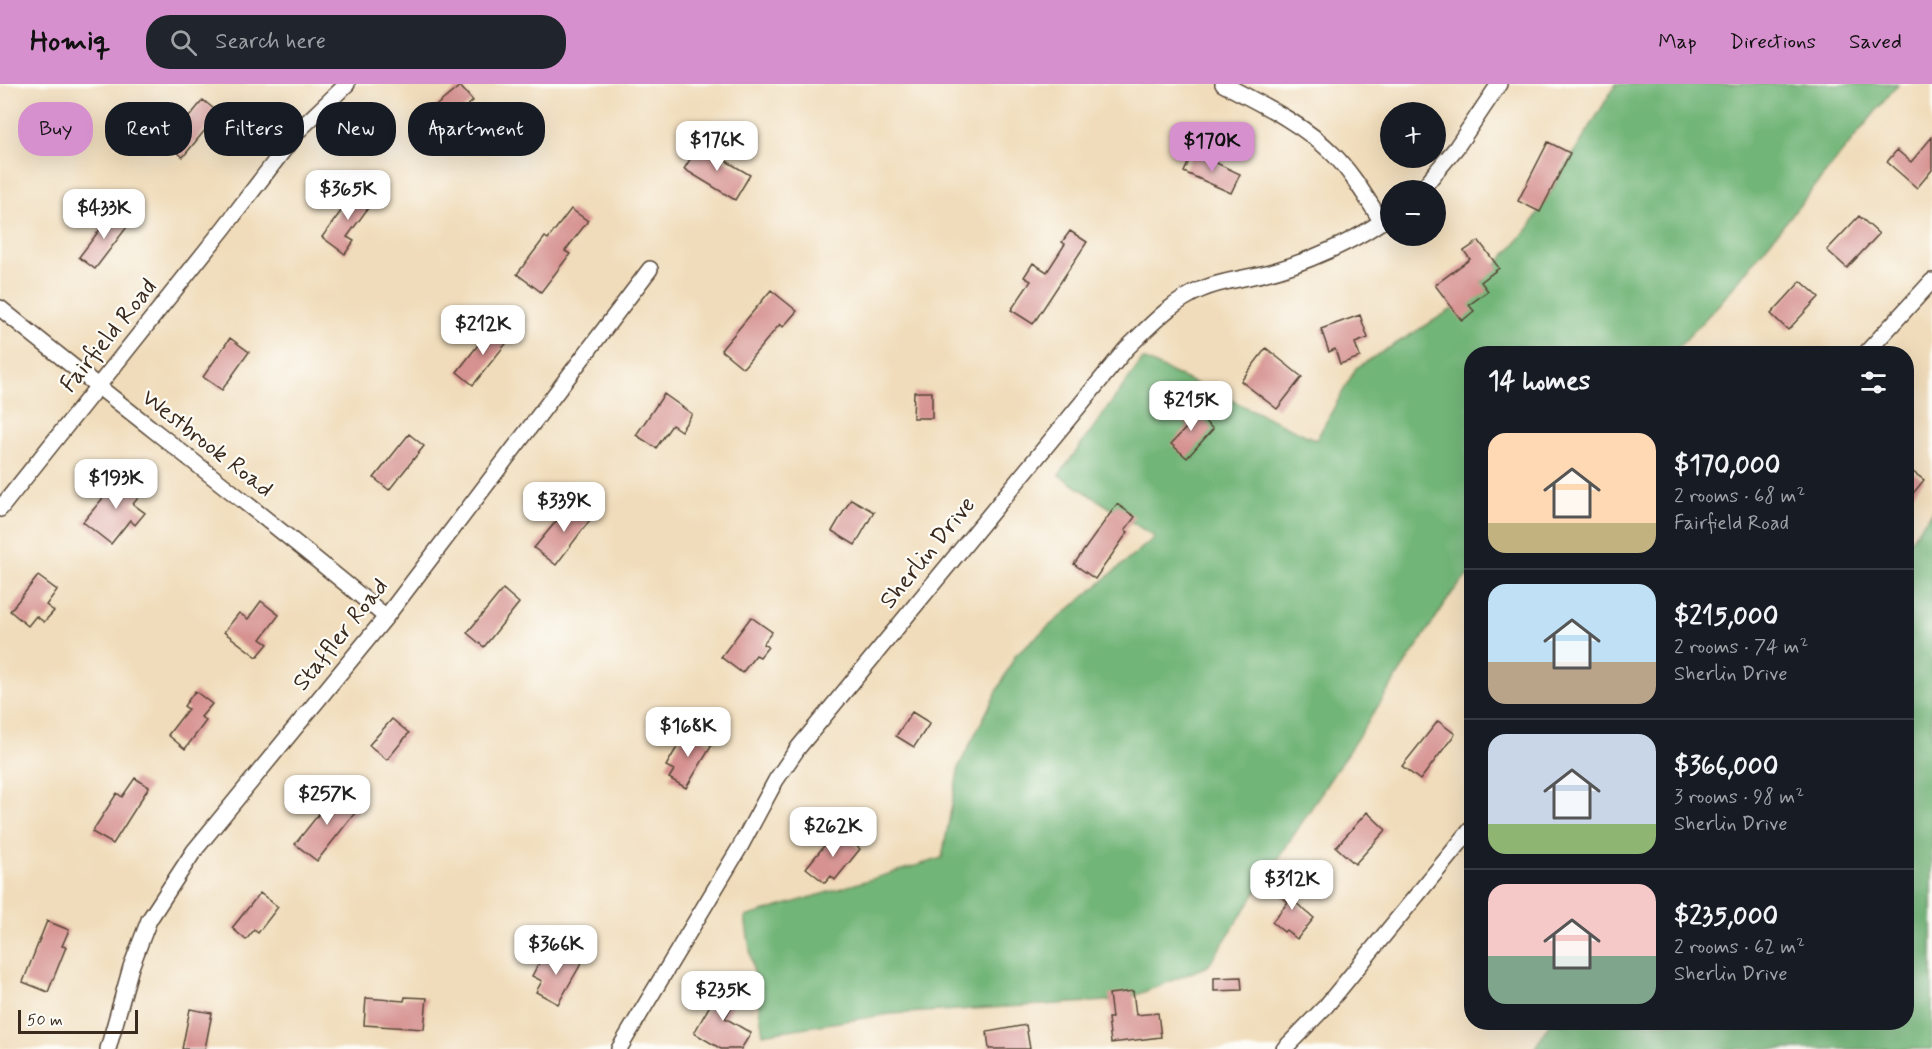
<!DOCTYPE html>
<meta charset="utf-8">
<style>
body{margin:0;font-family:Mynerve,sans-serif;background:#20242c;color:#f1f3f6;height:100vh;display:flex;flex-direction:column;font-size:22px;white-space:nowrap}
*{box-sizing:border-box;margin:0}
p{font-size:20px;color:#9ea1a6}
.icon{flex:none;width:33px;height:33px;fill:none;stroke:currentColor;stroke-width:2;stroke-linecap:round;stroke-linejoin:round}
.map{position:relative;flex:1;overflow:hidden}
.side{position:absolute;left:1464px;top:262px;width:450px;height:684px;display:flex;flex-direction:column;background:#171b24;border-radius:24px;box-shadow:0 6px 24px #0002}
.side>*{flex:none}
.hud{position:absolute;left:18px;top:18px;width:570px;height:54px;display:flex;gap:12px}
.controls{position:absolute;left:1380px;top:18px;display:grid;gap:12px}
.controls a{display:grid;place-items:center;width:66px;height:66px;border-radius:50%;background:#171b24;box-shadow:0 6px 24px #0002;font-size:30px}
.scale{position:absolute;left:18px;bottom:15px;width:120px;box-sizing:border-box;padding-left:6px;border:3px solid #3b2a1e;border-top:0;font-size:16px;line-height:21px;white-space:nowrap;color:#3b2a1e;-webkit-text-stroke:4px #fdfcf7;paint-order:stroke}
.price{position:absolute;translate:-50% -51px;padding:0 14px;border-radius:12px;background:#fff;color:#222;font-size:20px;line-height:39px;filter:drop-shadow(0 2px 3px #0008)}
.price::after{content:'';position:absolute;left:50%;top:36px;width:18px;height:14px;margin-left:-9px;background:inherit;clip-path:polygon(0 0,100% 0,50% 100%)}
.price.selected{background:#d690ce;color:#111}
ul{padding:0;list-style:none}
li{display:flex;align-items:center;gap:18px;height:150px;padding:0 24px}
li+li{border-top:2px solid #363941}
li span{display:grid;place-items:center;flex:none;width:168px;height:120px;border-radius:18px;color:#555}
li>.icon{margin-inline-start:auto}
span .icon{width:72px;height:72px;fill:#fffc;stroke-width:1}
li b{font-size:26px}
h2{display:flex;justify-content:space-between;align-items:center;height:72px;padding:0 24px;font-size:26px}
.pill{padding:0 21px;border-radius:24px;background:#171b24;box-shadow:0 6px 24px #0002;font-size:21px;line-height:54px}
.pill.selected{background:#d690ce;color:#111}
header{display:flex;align-items:center;gap:36px;box-sizing:border-box;height:84px;padding:0 30px;background:#d690ce;color:#111}
header strong{font-size:28px}
nav{display:flex;gap:33px;margin-inline-start:auto;font-size:21px}
.search{width:420px;height:54px;background:#20242c;display:flex;align-items:center;gap:15px;box-sizing:border-box;padding:0 21px;border-radius:24px;color:#9ea1a6;font-size:22px}
.map>svg:first-child{display:block}
.forest{fill:#72b578;stroke:#56704b;stroke-width:1.5}
.building{fill:#d69290}
.lines{fill:none;stroke-linecap:round;stroke-linejoin:round}
.minor-casing{stroke:#564535;stroke-width:18}
.minor{stroke:#fff;stroke-width:15}
.labels{text-anchor:middle;dominant-baseline:central;stroke-width:4.5;stroke-linejoin:round;paint-order:stroke}
.street-label{font-size:24px;fill:#3b2a1e;stroke:#fdfcf7}
</style>
<header>
<strong>Homiq</strong>
<div class="search"><svg class="icon" aria-label="search" viewBox="0 0 24 24"><circle cx="10" cy="10" r="6"/><path d="M15 15l6 6"/></svg>Search here</div>
<nav><a>Map</a><a>Directions</a><a>Saved</a></nav>
</header>
<div class="map">
<svg width="1932" height="965" viewBox="0 0 1932 965">
<rect width="100%" height="100%" fill="#fdfcf7"/>
<filter id="ink" filterUnits="userSpaceOnUse"><feTurbulence type="fractalNoise" baseFrequency=".0167" numOctaves="2"/><feDisplacementMap in="SourceGraphic" scale="12" xChannelSelector="R" yChannelSelector="G"/><feConvolveMatrix kernelMatrix="1 2 1 2 8 2 1 2 1" color-interpolation-filters="sRGB"/></filter>
<filter id="wash" filterUnits="userSpaceOnUse"><feTurbulence type="fractalNoise" baseFrequency=".008" numOctaves="4" result="noise"/><feDisplacementMap in="SourceGraphic" scale="24" xChannelSelector="R" yChannelSelector="G"/><feGaussianBlur stdDeviation="1.35" result="paint"/><feColorMatrix in="noise" values="0 0 0 0 0 0 0 0 0 0 0 0 0 0 0 0 0 1.4 0 .05"/><feComposite in="paint" operator="in"/></filter>
<g filter="url(#wash)">
<rect width="100%" height="100%" fill="#f0dcba"/>
<path class="forest" d="M1616 0H1898L1721 218 1672 270H1472L1471 488 1452 509 1208 882 1124 916 890 930 763 950 745 833 942 774 959 682 1016 570 1155 453 1059 391 1143 275 1316 356 1356 284 1464 218 1529 144Z
M1932 427V965H1534L1550 939H1906L1907 461Z"/>
<g id="blocks">
<path class="building" d="M460 2 473 17 429 54 416 38Z
M203 16 219 29 183 73 167 60Z
M1932 53V86L1917 104 1887 78 1897 66 1911 78Z
M1548 58 1570 69 1540 128 1518 117Z
M699 61 750 91 735 116 684 85Z
M1193 68 1240 90 1231 109 1184 88Z
M358 104 374 116 347 153 354 157 345 170 322 153Z
M571 125 588 137 565 167 570 170 541 208 517 190 545 153 548 155Z
M114 127 130 139 95 185 79 173Z
M1859 132 1879 150 1847 184 1827 166Z
M1070 147 1087 158 1033 240 1011 226 1031 197 1024 193 1033 179 1047 188 1065 160 1062 158Z
M1479 157 1499 184 1481 198 1488 207 1469 221 1474 227 1462 237 1435 201 1470 175 1464 167Z
M1801 197 1819 213 1788 246 1771 230Z
M771 206 797 227 783 243 780 240 743 284 721 266Z
M1360 231 1368 254 1355 259 1360 273 1340 280 1335 265 1329 268 1321 245Z
M492 243 509 256 473 301 457 288Z
M230 254 249 268 222 306 203 293Z
M1266 264 1302 293 1277 325 1241 297Z
M914 308H932V334H913Z
M664 310 692 330 681 347 672 341 656 364 636 351Z
M1187 321 1213 345 1187 374 1171 360 1188 342 1177 332Z
M409 350 424 362 389 406 374 394Z
M1906 383 1924 396 1906 418Z
M122 391 143 408 133 420 145 429 135 441 130 436 111 460 83 438Z
M851 415 874 428 855 461 832 447Z
M573 417 593 432 556 481 534 464Z
M1117 420 1135 433 1125 446 1128 448 1095 495 1074 480Z
M38 492 57 506 46 521 54 527 44 538 36 532 28 542 10 527Z
M503 505 519 519 484 563 467 549Z
M261 517 279 531 261 555 268 560 257 573 224 548 239 529 248 535Z
M751 533 772 548 763 560 768 563 760 573 756 571 742 589 721 573Z
M195 607 212 620 201 633 206 637 185 665 168 651 188 625 184 622Z
M912 628 930 639 914 663 896 652Z
M392 635 409 649 387 676 369 661Z
M1438 637 1455 650 1420 696 1402 682Z
M687 646 712 661 686 704 669 694 674 686 666 682Z
M135 694 149 703 113 760 92 748 117 709 122 713Z
M337 707 359 724 317 777 295 760Z
M1367 728 1386 746 1355 780 1336 763Z
M837 746 860 765 835 796 831 792 825 799 806 784Z
M1288 794 1305 808 1296 819 1314 834 1297 855 1286 846 1284 848 1272 838 1288 818 1277 809Z
M260 809 278 823 258 849 254 846 246 856 232 844Z
M47 837 69 846 62 862 66 863 48 908 23 898Z
M561 867 582 878 558 920 536 908 542 897 532 892 542 873 554 880Z
M1241 893 1242 906 1214 907V894Z
M724 897 741 907 725 934 751 949 741 965H721L694 949Z
M1133 907 1136 931 1158 929 1161 953 1111 959 1108 934H1112L1109 910Z
M405 913 427 914 424 945 364 941 366 914 404 917Z
M190 925 212 929 205 965H182Z
M1026 941 1030 965H989L987 948Z"/>
</g>
</g>
<g filter="url(#ink)">
<use href="#blocks" fill-opacity="0" stroke="#564535" stroke-width="1.5"/>
<g class="lines">
<defs>
<path id="minor" d="M1223 0C1261 20 1302 39 1333 70 1353 90 1367 115 1382 138
M1421 106 1456 64 1499 0
M0 224C128 328 260 427 386 533
M1865 270 1932 197
M0 425 224 144 299 46 347 0
M108 965 131 883 149 836 194 767 386 533 650 185
M619 965 740 763 776 696 798 664 1126 265C1149 243 1170 219 1200 206 1220 197 1242 195 1262 190 1301 181 1359 156 1390 131
M1284 965 1326 922 1472 744"/>
</defs>
<use href="#minor" class="minor-casing"/>
<use href="#minor" class="minor"/>
</g>
</g>
<g class="labels">
<g class="street-label">
<text transform="translate(109 252) rotate(-51)">Fairfield Road</text>
<text transform="translate(207 360) rotate(38)">Westbrook Road</text>
<text transform="translate(928 469) rotate(-51)">Sherlin Drive</text>
<text transform="translate(341 551) rotate(-51)">Staffler Road</text>
</g>
</g>
</svg>
<div class="controls">
<a>+</a>
<a>−</a>
</div>
<div class="scale">50 m</div>
<b class="price" style="left:717px;top:88px">$176K</b>
<b class="price selected" style="left:1212px;top:89px">$170K</b>
<b class="price" style="left:348px;top:137px">$365K</b>
<b class="price" style="left:104px;top:156px">$433K</b>
<b class="price" style="left:483px;top:272px">$212K</b>
<b class="price" style="left:1191px;top:348px">$215K</b>
<b class="price" style="left:116px;top:426px">$193K</b>
<b class="price" style="left:564px;top:449px">$339K</b>
<b class="price" style="left:688px;top:674px">$168K</b>
<b class="price" style="left:327px;top:742px">$257K</b>
<b class="price" style="left:833px;top:774px">$262K</b>
<b class="price" style="left:1292px;top:827px">$312K</b>
<b class="price" style="left:556px;top:892px">$366K</b>
<b class="price" style="left:723px;top:938px">$235K</b>
<div class="hud">
<a class="pill selected">Buy</a>
<a class="pill">Rent</a>
<a class="pill">Filters</a>
<a class="pill">New</a>
<a class="pill">Apartment</a>
</div>
<section class="side">
<h2>14 homes<svg class="icon" aria-label="filters" viewBox="0 0 24 24"><path d="M4 7h16M4 17h16"/><circle cx="9" cy="7" r="2"/><circle cx="15" cy="17" r="2"/></svg></h2>
<ul>
<li><span style="background:linear-gradient(#ffd9b3 75%,#c2b280 0)"><svg class="icon" aria-label="home" viewBox="0 0 24 24"><path d="M3 11l9-7 9 7M6 9v11h12V9"/></svg></span><div><b>$170,000</b><p>2 rooms · 68 m²</p><p>Fairfield Road</p></div></li>
<li><span style="background:linear-gradient(#bfe0f5 65%,#b9a48a 0)"><svg class="icon" aria-label="home" viewBox="0 0 24 24"><path d="M3 11l9-7 9 7M6 9v11h12V9"/></svg></span><div><b>$215,000</b><p>2 rooms · 74 m²</p><p>Sherlin Drive</p></div></li>
<li><span style="background:linear-gradient(#c9d6e8 75%,#8fb573 0)"><svg class="icon" aria-label="home" viewBox="0 0 24 24"><path d="M3 11l9-7 9 7M6 9v11h12V9"/></svg></span><div><b>$366,000</b><p>3 rooms · 98 m²</p><p>Sherlin Drive</p></div></li>
<li><span style="background:linear-gradient(#f6c9c9 60%,#7fa58c 0)"><svg class="icon" aria-label="home" viewBox="0 0 24 24"><path d="M3 11l9-7 9 7M6 9v11h12V9"/></svg></span><div><b>$235,000</b><p>2 rooms · 62 m²</p><p>Sherlin Drive</p></div></li>
</ul>
</section>
</div>
